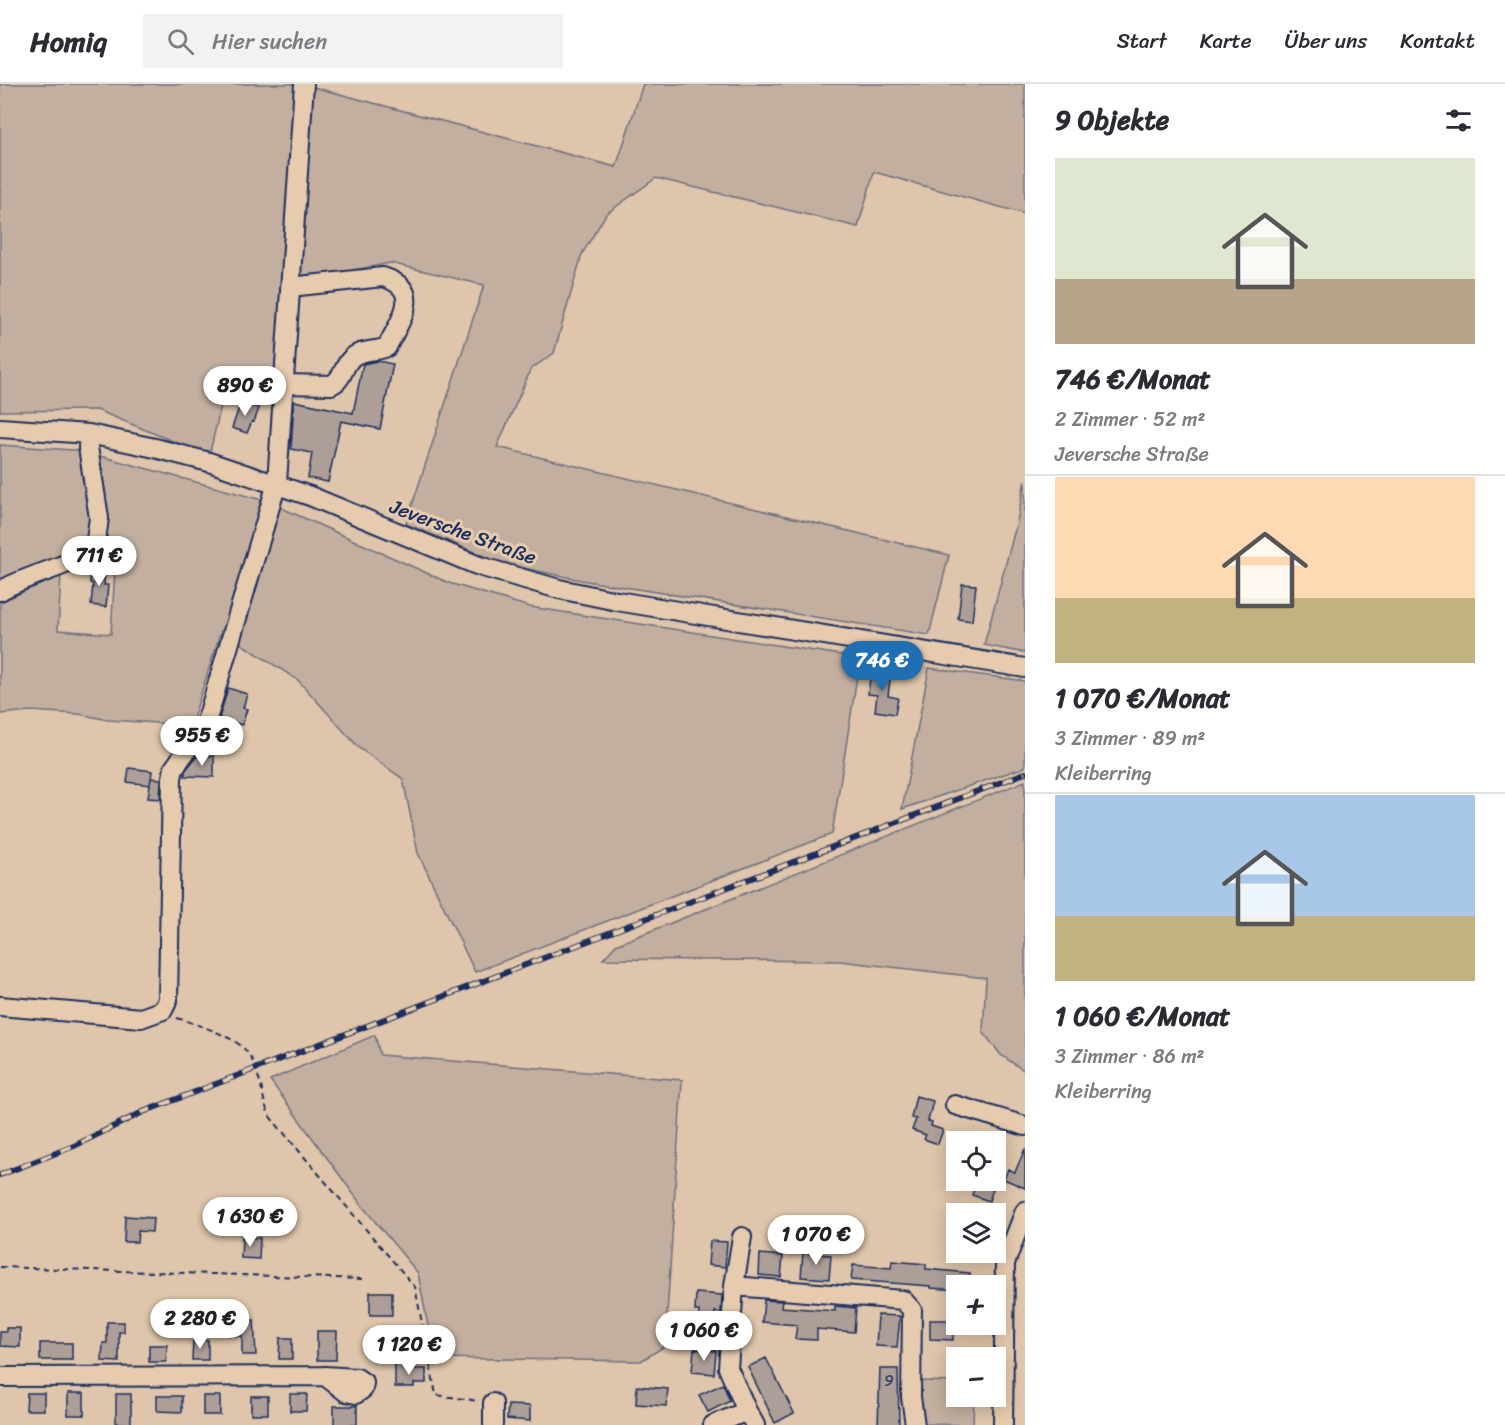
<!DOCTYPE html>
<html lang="de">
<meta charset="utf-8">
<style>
body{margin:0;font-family:Sriracha,sans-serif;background:#f2f2f3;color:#2b2b33;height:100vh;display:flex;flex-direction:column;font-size:22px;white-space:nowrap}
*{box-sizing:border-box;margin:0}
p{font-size:20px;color:#7c7c81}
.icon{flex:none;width:33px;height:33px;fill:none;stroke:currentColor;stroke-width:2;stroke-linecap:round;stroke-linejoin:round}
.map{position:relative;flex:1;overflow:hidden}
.details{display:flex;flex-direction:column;background:#fff;width:480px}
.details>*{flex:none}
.controls{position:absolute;left:946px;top:1047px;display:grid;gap:12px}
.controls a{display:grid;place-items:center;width:60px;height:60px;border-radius:0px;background:#fff;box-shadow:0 3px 15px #0003;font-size:30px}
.price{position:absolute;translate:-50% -51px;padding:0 14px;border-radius:21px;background:#fff;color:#222;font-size:20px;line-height:39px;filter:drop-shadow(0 2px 3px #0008)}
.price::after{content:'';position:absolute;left:50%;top:36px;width:18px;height:14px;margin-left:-9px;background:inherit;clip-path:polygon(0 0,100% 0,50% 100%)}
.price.current{background:#1f6fb2;color:#fff}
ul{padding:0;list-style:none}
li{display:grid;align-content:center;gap:12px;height:318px;padding:0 30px}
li+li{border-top:2px solid #e1e1e2}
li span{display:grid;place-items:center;height:186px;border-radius:0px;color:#555}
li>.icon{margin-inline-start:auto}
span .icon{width:108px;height:108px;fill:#fffc;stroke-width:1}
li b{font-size:26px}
h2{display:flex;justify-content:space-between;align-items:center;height:72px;padding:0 30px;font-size:26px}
header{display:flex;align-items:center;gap:36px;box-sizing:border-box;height:84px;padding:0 30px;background:#fff;border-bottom:2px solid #e1e1e2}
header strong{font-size:28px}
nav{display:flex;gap:33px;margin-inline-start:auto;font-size:21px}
.search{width:420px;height:54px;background:#f2f2f3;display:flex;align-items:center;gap:15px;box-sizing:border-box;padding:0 21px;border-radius:0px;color:#7c7c81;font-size:22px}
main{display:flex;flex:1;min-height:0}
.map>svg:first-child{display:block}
.green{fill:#c2af9f;stroke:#6e6f7e;stroke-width:1.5}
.building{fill:#ad9f98;stroke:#1b2f5e;stroke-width:1.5}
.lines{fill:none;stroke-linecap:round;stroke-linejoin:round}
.minor-casing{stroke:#1b2f5e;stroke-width:22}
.path{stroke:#1b2f5e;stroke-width:2;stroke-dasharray:6 4.5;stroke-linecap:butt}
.minor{stroke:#e6cbae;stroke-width:18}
.rail-casing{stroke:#1b2f5e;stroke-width:6}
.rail{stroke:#e6cbae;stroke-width:4;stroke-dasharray:11;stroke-linecap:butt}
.labels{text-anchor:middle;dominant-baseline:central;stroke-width:6;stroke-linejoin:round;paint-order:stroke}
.number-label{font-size:16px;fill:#404b6c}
.street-label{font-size:20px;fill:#1b2f5e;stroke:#e6cbae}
</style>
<header>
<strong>Homiq</strong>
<div class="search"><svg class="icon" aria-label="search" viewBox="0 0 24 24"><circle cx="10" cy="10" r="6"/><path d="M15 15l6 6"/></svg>Hier suchen</div>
<nav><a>Start</a><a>Karte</a><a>Über uns</a><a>Kontakt</a></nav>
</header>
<main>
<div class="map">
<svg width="1025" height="1341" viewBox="0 0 1025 1341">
<rect width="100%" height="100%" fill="#dec5ab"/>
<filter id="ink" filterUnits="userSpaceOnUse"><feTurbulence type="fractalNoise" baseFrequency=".0167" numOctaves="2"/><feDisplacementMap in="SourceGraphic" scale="12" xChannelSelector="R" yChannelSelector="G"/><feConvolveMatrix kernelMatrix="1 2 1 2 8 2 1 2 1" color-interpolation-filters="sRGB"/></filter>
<g filter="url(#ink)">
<path class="green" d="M0 0H300L281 309 227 296 209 372 97 326 0 327Z
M643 0H1025V130L874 88 858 143 656 94 606 130 582 170 554 269 531 285 497 363 949 471 929 551 586 497 504 480 406 440 484 201 390 179 295 198 313 3 616 83Z
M0 361 86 367 91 409V460L0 500Z
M100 372 266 417 449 499 530 523 860 574 832 750 475 888 418 769 403 695 359 664 298 596 221 547 191 641 108 636 79 630 31 627 0 630V518L61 491 58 546 111 550 116 469 104 465 108 428Z
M1025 396V569L984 561 1017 438Z
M929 584 1025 597V683L902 725Z
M1025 697V987L1001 971 983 948 986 894 840 877 603 875 616 861Z
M375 951 380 971 682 996 665 1262 641 1277 434 1274 418 1189 363 1123 270 996Z
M919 1297 957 1298V1312L974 1313 973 1341 918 1340Z"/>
<path class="building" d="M377 277 393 280 380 345 341 337 328 398 308 394 312 369 291 365 294 317 353 329 363 280Z
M241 318 259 324 254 338 252 337 247 349 232 344Z
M91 483 105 484 104 501H108L106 523 91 521 93 500 90 499Z
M962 500 976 501 972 537 958 535Z
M871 586 891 588 888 612 898 614 895 630 875 627 877 611 868 610Z
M228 604 247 610 243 624 247 625 242 641 219 634Z
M197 672H214V693L185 692V687Z
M129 684 152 687 150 701 127 698Z
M151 694 161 695 160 715 148 714Z
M916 1012 933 1017 928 1037 932 1038 931 1042 943 1046 938 1060 924 1055 926 1051 912 1046 916 1035 911 1034Z
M1025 1065V1104L1004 1095 1008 1085 1015 1088Z
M976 1099 993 1105 989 1117 972 1111Z
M125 1132 153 1134 152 1148 138 1147 137 1158H124Z
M242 1153 260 1154 259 1175 241 1174Z
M710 1157 727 1158 725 1183 708 1181Z
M803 1169 831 1171 829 1195 801 1193Z
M760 1170 783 1172 781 1193 759 1191Z
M892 1177 926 1180V1185L970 1189 969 1202H957V1206L931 1204V1202L851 1196 853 1181 891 1184Z
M370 1208H392V1231H370Z
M696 1209 722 1211 721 1229 715 1228 714 1243 698 1242 699 1227H695Z
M764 1216 782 1217 781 1223 835 1227V1222L856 1224 854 1248 817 1245V1256L795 1255 797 1241 762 1238Z
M878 1231 900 1232 897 1263 876 1262Z
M227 1236H254L256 1271H242V1252L227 1251Z
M930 1236H953V1256L930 1255Z
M107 1238H124V1248H119V1278L102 1277 103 1259H107Z
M6 1244H20V1263L0 1262V1248H6Z
M317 1247H337L336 1276H317Z
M280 1254H292V1275H279Z
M193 1256H208V1276H192Z
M40 1259H72V1276H40Z
M149 1261H167L166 1278H149Z
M694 1265 716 1267 714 1290 692 1288Z
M766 1274 794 1329 775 1339 748 1283Z
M395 1280H414V1285H426V1299H414V1303H395Z
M880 1285H898L899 1341H878Z
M723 1300 730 1317 708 1328 699 1311Z
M637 1302 668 1305 666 1322 636 1320Z
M27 1309H44V1326H26Z
M68 1309H84V1331H68Z
M116 1310H131V1340L116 1339Z
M290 1310H307L306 1327H290Z
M157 1312H182V1328L157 1327Z
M203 1312H220V1331H203Z
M251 1312H268V1330H251Z
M508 1321 530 1322V1337L507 1335Z
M334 1322H357V1341H334Z"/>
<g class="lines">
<defs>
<path id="minor" d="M284 300 331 301C344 296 343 279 354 272 364 265 376 268 387 263 400 236 425 206 383 193L290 203
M0 344 89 350 155 364 209 378 310 412 479 482 559 505 617 517 1025 584
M0 507C30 489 68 485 95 463L99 434 88 363 89 350
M0 922 141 934 163 926 168 916 172 694 174 684 203 644 208 632 277 399 304 0
M955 1021 1025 1042
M742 1153 734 1202 903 1216 912 1226 911 1313 915 1341
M734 1202 728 1284 747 1327 755 1341
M0 1293 325 1292 357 1294 364 1299 363 1305 356 1310 346 1308 325 1292
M493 1319V1341
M713 1341 747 1327
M1003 1341 1005 1179 1025 1127"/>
</defs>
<use href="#minor" class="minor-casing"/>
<path class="path" d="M177 934C196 940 235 952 247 968 253 976 257 989 260 998 264 1013 263 1019 271 1034L415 1203 436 1311 479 1317
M0 1183 365 1195"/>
<use href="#minor" class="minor"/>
<defs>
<path id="rail" d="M0 1091 74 1062 143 1028 1025 689"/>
</defs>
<use href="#rail" class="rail-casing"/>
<use href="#rail" class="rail"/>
</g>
</g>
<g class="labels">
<g class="number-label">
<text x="889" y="1296">9</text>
</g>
<g class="street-label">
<text transform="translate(463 448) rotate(20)">Jeversche Straße</text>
</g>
</g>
</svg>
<div class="controls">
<a><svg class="icon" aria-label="locate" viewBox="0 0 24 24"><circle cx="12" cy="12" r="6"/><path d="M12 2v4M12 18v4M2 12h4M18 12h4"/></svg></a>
<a><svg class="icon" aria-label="layers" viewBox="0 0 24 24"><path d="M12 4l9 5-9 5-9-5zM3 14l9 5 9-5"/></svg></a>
<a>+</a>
<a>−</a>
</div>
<b class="price" style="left:245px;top:333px">890 €</b>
<b class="price" style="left:99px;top:503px">711 €</b>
<b class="price current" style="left:882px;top:608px">746 €</b>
<b class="price" style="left:202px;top:683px">955 €</b>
<b class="price" style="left:250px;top:1164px">1 630 €</b>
<b class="price" style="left:816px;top:1182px">1 070 €</b>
<b class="price" style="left:200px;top:1266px">2 280 €</b>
<b class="price" style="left:704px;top:1278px">1 060 €</b>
<b class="price" style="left:409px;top:1292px">1 120 €</b>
</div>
<section class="details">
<h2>9 Objekte<svg class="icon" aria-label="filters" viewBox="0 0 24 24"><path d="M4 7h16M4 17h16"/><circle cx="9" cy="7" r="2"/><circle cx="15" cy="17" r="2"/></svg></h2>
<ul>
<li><span style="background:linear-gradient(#dfe7d0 65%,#b9a48a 0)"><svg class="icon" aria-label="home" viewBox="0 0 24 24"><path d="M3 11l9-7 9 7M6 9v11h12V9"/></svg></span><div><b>746 €/Monat</b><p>2 Zimmer · 52 m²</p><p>Jeversche Straße</p></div></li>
<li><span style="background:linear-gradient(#ffd9b3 65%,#c2b280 0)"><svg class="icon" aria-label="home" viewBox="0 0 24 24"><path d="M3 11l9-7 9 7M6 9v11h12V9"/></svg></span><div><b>1 070 €/Monat</b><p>3 Zimmer · 89 m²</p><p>Kleiberring</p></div></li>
<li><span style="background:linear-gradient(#a9c7e8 65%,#c2b280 0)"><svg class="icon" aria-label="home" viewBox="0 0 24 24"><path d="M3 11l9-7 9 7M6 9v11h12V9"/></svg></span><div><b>1 060 €/Monat</b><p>3 Zimmer · 86 m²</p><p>Kleiberring</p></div></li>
</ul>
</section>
</main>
